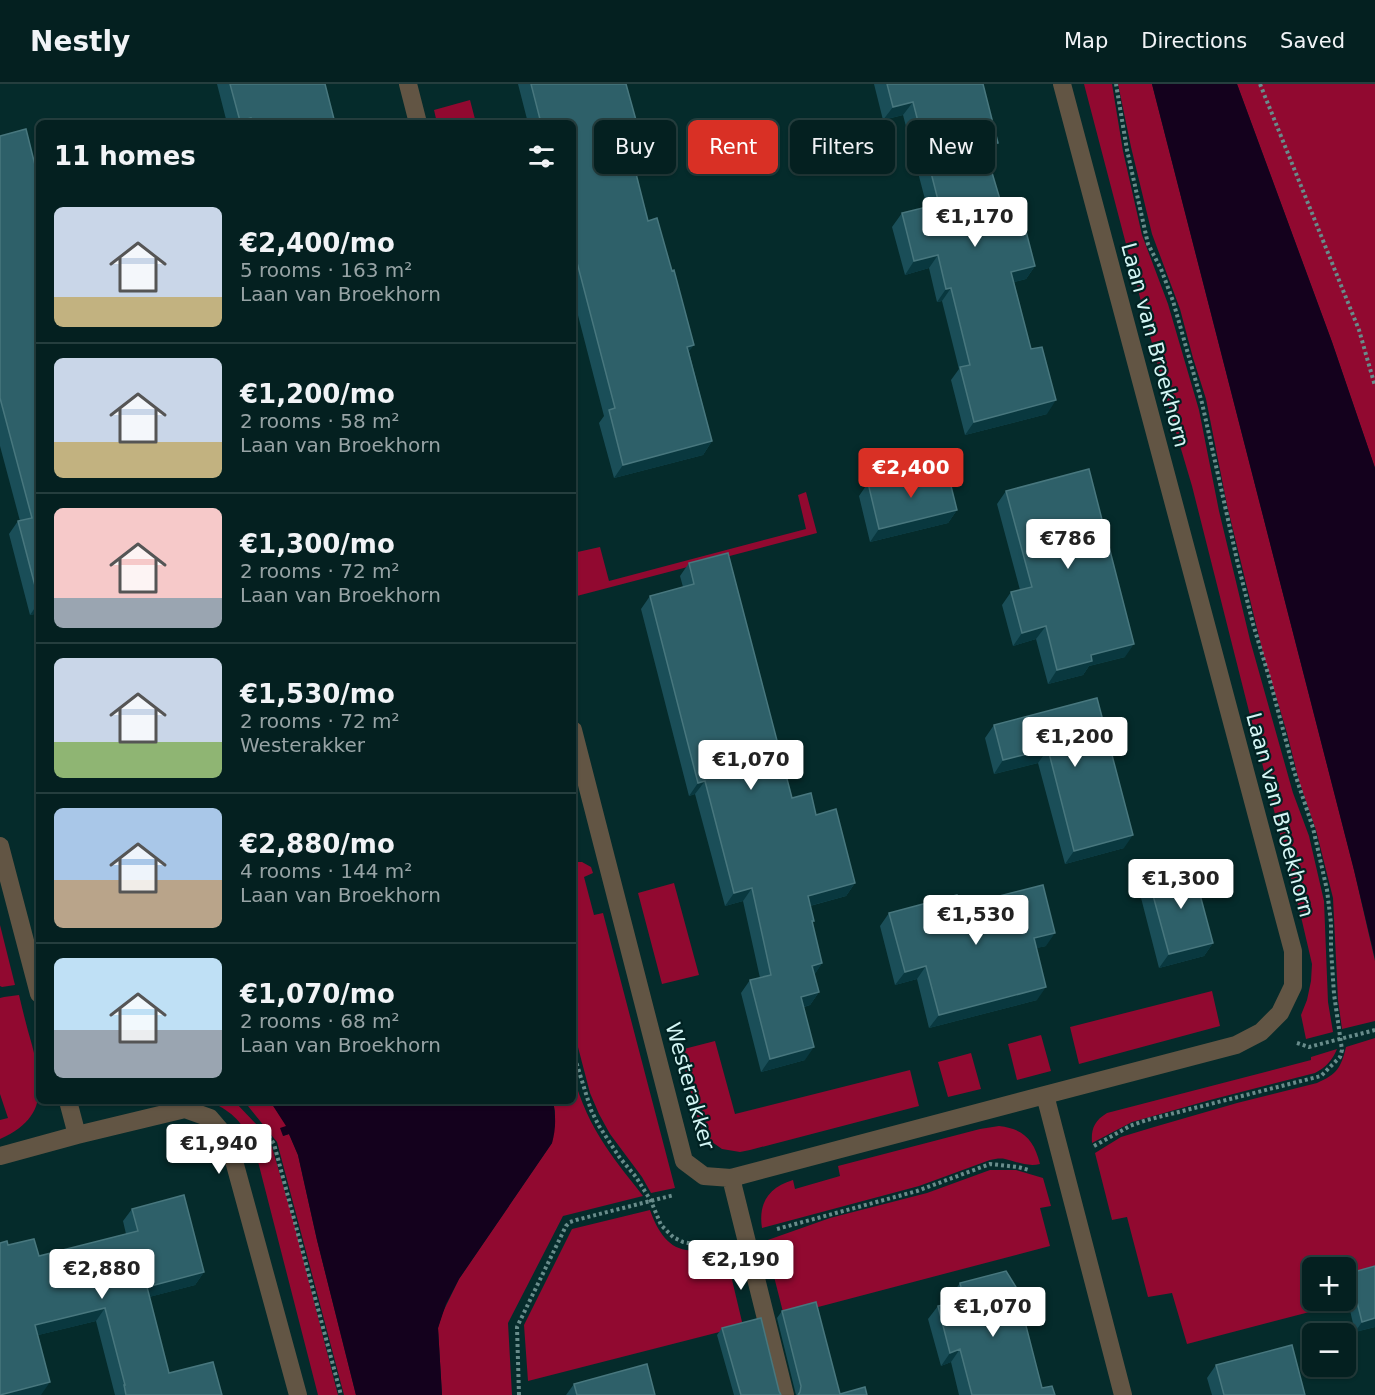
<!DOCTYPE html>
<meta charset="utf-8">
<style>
body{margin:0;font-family:"DejaVu Sans",sans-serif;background:#0d2829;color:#f1f3f6;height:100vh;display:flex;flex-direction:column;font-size:22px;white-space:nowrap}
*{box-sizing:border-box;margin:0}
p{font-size:20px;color:#97a3a5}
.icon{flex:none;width:33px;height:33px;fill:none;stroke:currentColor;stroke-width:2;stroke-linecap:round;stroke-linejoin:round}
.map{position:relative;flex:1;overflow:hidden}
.side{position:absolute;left:36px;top:36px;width:540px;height:984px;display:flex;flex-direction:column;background:#042020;border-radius:9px;box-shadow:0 2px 4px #0004,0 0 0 2px #253e3e}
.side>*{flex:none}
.guide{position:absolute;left:594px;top:36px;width:570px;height:54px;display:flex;gap:12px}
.controls{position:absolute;left:1302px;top:1173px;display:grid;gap:12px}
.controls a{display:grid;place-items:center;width:54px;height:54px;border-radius:9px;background:#042020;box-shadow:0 2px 4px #0004,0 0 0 2px #253e3e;font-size:30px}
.price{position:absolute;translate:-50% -51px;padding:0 14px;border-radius:6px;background:#fff;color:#222;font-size:20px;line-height:39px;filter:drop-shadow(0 2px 3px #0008)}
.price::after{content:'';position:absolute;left:50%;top:36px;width:18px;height:14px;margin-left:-9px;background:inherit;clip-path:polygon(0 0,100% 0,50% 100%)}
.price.active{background:#d93025;color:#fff}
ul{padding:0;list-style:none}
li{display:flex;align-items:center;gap:18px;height:150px;padding:0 18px}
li+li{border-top:2px solid #253e3e}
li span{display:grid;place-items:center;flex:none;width:168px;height:120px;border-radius:9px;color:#555}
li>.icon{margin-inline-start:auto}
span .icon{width:72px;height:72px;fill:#fffc;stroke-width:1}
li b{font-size:26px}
h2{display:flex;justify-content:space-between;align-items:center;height:72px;padding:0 18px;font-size:26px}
.tag{padding:0 21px;border-radius:9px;background:#042020;box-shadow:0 2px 4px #0004,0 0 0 2px #253e3e;font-size:21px;line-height:54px}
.tag.active{background:#d93025;color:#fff}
header{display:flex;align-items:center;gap:36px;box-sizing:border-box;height:84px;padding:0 30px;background:#042020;border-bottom:2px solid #253e3e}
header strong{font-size:28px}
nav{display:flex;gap:33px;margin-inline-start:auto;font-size:21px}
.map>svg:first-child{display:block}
.green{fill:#910930;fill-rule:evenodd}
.water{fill:#14011d}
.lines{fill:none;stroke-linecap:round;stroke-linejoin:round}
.path{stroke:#688c8b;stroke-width:4;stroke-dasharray:3 3;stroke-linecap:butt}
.minor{stroke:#625544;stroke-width:18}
.wall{fill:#1a4e58}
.shaded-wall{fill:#09383f}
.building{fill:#2e6069;stroke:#48777e;stroke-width:1.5}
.labels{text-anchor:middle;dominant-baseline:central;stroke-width:4.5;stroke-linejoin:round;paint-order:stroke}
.street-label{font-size:21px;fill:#d3f5f4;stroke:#022}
</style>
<header>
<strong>Nestly</strong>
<nav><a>Map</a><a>Directions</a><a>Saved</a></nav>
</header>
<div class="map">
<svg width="1375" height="1311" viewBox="0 0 1375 1311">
<rect width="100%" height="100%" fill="#052b2b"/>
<path class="green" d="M1084 0H1112L1123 67 1142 151 1168 220 1199 326 1219 427 1250 556 1293 709 1309 752 1324 817 1328 918 1333 948 1306 955 1301 931 1307 916 1311 897 1312 880 1302 837 1192 402 1170 328Z
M1118 0H1152L1354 786 1375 877V937L1342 945 1338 916 1333 814 1316 746 1299 697 1287 649 1263 569 1227 421 1206 315 1193 274 1180 225 1152 150 1131 63Z
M1237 0H1375V384L1332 258Z
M470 16 476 39H437L434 26Z
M806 408 817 449 573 513V469L600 463 609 497 806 445 798 411Z
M573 778H582L591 783 593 789 584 793 594 831 603 829 675 1104 651 1109 642 1093 610 1050 599 1030 590 1009 573 944Z
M674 799 699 891 662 900 638 809Z
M0 841 15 901 2 903 0 902Z
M1212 907 1220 942 1079 980 1070 943Z
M19 911C23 928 27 944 32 961 43 1004 47 1034 0 1055V1036L8 1034 0 1010V914L4 913Z
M1041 951 1051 987 1017 996 1008 960Z
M1375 954V1211L1187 1260 1172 1209 1148 1213 1127 1133 1112 1136 1095 1069 1121 1053 1154 1043 1237 1019 1317 999C1337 990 1341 984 1346 963ZM1312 1184H1346V1216H1312Z
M715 957 735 1030 910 986 919 1022 750 1066 740 1068 722 1065 712 1058 704 1049 699 1040 680 966Z
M1337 965C1332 977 1326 983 1315 989L1210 1016 1132 1038 1092 1059C1091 1045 1094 1037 1107 1029L1311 976V973Z
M971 969 981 1005 948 1013 938 978Z
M573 991C580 1016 591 1041 606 1063 617 1080 631 1096 643 1112L563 1132 508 1239 512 1311H442L438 1244 442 1230 459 1195 552 1059 555 1028 553 1017H573Z
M210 1017H232L235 1018 257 1041 272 1063 294 1139 338 1311H318L254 1062C241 1037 235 1030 210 1017Z
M244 1017H270L287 1042 283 1052 289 1050 298 1071 317 1156 356 1311H344L277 1058Z
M999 1042C1024 1045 1034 1056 1040 1080 1028 1083 1017 1078 1005 1075 1000 1074 995 1075 990 1076L919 1102 762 1144C758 1119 769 1103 793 1096L795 1105 840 1092 838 1082 980 1045Z
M990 1086H1016L1043 1094 1051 1122 1040 1124 1050 1162 784 1232 765 1157 830 1134 927 1109Z
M650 1126C656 1143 666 1163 686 1166 696 1168 713 1163 724 1162L743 1242 528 1297 524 1241 572 1145Z"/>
<path class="water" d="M1152 0H1237L1332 258 1375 384V874L1354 786Z
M270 1017H553C556 1032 556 1045 552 1059L459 1195 446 1220 438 1244 442 1311H356L317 1156 298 1071 289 1050 283 1052 280 1044 286 1042Z"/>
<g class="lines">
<path class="path" d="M1260 0 1359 246 1375 302
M1297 959 1309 963 1375 946
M573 968 591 1026 599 1042 620 1074 636 1093 651 1117 661 1141 673 1153 683 1158 699 1161 714 1158
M262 1042 274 1060 341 1311
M1094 1062 1130 1042 1147 1036 1321 992 1340 973 1342 966 1334 910 1331 865V839L1327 806 1313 744 1294 687 1269 593 1253 540 1237 476 1202 319 1173 217 1161 185 1148 160 1127 66 1116 0
M777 1145 917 1107 990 1080 1018 1083 1029 1086
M519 1311 517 1243 566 1142 570 1138 576 1136 674 1111"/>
<path class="minor" d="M408 0 418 39
M1062 0 1293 867V902L1280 929 1261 948 1236 961 1045 1011 1123 1311
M573 646 684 1077 704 1092 731 1094 1045 1011
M0 762 39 910
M68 1017 77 1051 185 1025 210 1034 228 1055 298 1311
M0 1072 77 1051
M731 1094 785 1311"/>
</g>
<path class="wall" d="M217 0H325L335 39H227Z
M518 0H626L641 54 630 67 648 137 689 268 712 357 703 371 614 394 599 339 604 332 573 212V39H528Z
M874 0H983L989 72 987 73 1005 132 1035 182 1026 195 1014 198 1047 330 965 351 951 296 959 285 942 217 937 218 929 184 905 191 892 143 902 129 927 123 903 31 883 36Z
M0 52 39 97V129L38 131 39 529 30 531 9 450 18 437H20L0 362Z
M868 399 957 426 948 439 870 458 859 412Z
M1006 407 1125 573 1089 582 1083 591 1048 600 1036 555 1013 562 1002 521 1011 508 1020 506 997 420Z
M689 479 792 714 816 731 855 799 846 812 810 822 814 837 812 839 822 879 814 891 819 908 810 921 804 923 805 976 761 988 741 909 750 896 760 894 743 817 725 822 695 710 689 712 641 525 650 512 683 503 680 492Z
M1097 614 1124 764 1065 780 1038 679 994 690 985 654 994 641Z
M1148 793 1213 859 1204 872 1159 884 1139 806Z
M960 822 1046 862 1036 864 1037 916 929 944 917 895 895 901 880 842 889 829Z
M132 1125 204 1188 195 1201 149 1213 169 1289 222 1311H115L96 1237 38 1251 41 1311 8 1161 39 1172 126 1150 123 1137Z
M1375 1182V1243L1355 1248 1346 1209V1196L1350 1189Z
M960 1199 1042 1304 1055 1311H959L951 1278 941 1282 928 1235 938 1222 952 1218 951 1212Z
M782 1227 840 1310 867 1311H796L777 1234Z
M722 1244 779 1307 781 1311H734L717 1251Z
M1216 1281 1305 1311H1212L1207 1294Z
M574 1300 655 1311H566Z"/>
<path class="shaded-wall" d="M913 18 903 31 883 36 893 23Z
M251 34 247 39H238L240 37Z
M641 54 631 67 618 71 628 58Z
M998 59 989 72 975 75 984 62Z
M39 122V129L36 134V123Z
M938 171 929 184 905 191 914 177Z
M1035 182 1026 195 1002 201 1011 188Z
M951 204 942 217 937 218 946 205Z
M694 261 684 274 687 263Z
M1056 316 1047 330 965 351 974 338Z
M712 357 703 371 614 394 623 381Z
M957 426 948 439 870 458 879 445Z
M39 518V529L30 531Z
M1046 542 1036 555 1013 562 1022 549Z
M1134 560 1125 573 1089 582 1083 591 1048 600 1057 586 1091 571Z
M1048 665 1038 679 994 690 1003 676Z
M705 697 695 710 689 712 698 699Z
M1133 751 1124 764 1065 780 1074 767Z
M855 799 846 812 798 825 808 812Z
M752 804 743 817 725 822 734 809Z
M1055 849 1046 862 1025 867 1034 854Z
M1213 859 1204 872 1159 884 1169 870Z
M822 879 813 893 812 882Z
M926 882 917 895 895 901 905 888Z
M1046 903 1037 916 929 944 939 931Z
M819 908 810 921 792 926 801 913Z
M814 963 805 976 761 988 770 975Z
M204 1188 195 1201 138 1216 147 1203Z
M105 1224 96 1237 26 1254 35 1241Z
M1375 1234V1243L1355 1248 1362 1238Z
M960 1265 951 1278 941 1282 950 1269Z
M50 1298 41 1311H0Z"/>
<path class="building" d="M230 0H325L335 39H252L251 34 240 37Z
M531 0H626L641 54 628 58 648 137 657 134 672 187 674 186 694 261 687 263 712 357 623 381 609 326 615 324 573 163V39H541Z
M887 0H983L998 59 984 62 1005 132 1021 128 1035 182 1011 188 1031 265 1042 263 1056 316 974 338 960 283 970 281 951 204 946 205 938 171 914 177 902 129 939 120 913 18 893 23Z
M26 45 39 97V122L36 123 39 135V517L18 437 32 434 0 314V52Z
M1089 385 1134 560 1091 571 1092 577 1057 586 1046 542 1022 549 1011 508 1032 503 1006 407Z
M948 390 957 426 879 445 868 399 887 394Z
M728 469 792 714 811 709 816 731 836 725 855 799 808 812 814 837H812L822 879 812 882 819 908 801 913 814 963 770 975 750 896 771 891 752 804 734 809 705 697 698 699 650 512 694 500 689 479Z
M1097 614 1133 751 1074 767 1048 665 1003 676 994 641Z
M1192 781 1213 859 1169 870 1148 793Z
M1043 801 1055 849 1034 854 1046 903 939 931 926 882 905 888 889 829 957 811 960 822Z
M184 1111 204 1188 147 1203 169 1289 213 1278 222 1311H126L124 1301H125L105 1224 35 1241 50 1298 0 1311V1159L7 1157 8 1161 34 1155 39 1172 138 1147 132 1125Z
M1375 1182V1234L1362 1238 1350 1189Z
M1006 1187 1016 1203 1042 1304 1052 1302 1055 1311H972L960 1265 950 1269 938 1222 964 1216 960 1199Z
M816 1218 840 1310 865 1303 867 1311H798L800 1308 801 1302 782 1227Z
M761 1234 779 1307 781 1311H741L722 1244Z
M1292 1261 1305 1311H1224L1216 1281Z
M647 1280 655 1311H577L574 1300Z"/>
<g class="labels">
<g class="street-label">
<text transform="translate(1155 261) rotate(75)">Laan van Broekhorn</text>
<text transform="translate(1280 731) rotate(75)">Laan van Broekhorn</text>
<text transform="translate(690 1002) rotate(74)">Westerakker</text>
</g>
</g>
</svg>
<div class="controls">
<a>+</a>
<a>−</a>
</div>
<b class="price" style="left:975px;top:164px">€1,170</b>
<b class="price active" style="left:911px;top:415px">€2,400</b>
<b class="price" style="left:1068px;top:486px">€786</b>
<b class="price" style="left:1075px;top:684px">€1,200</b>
<b class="price" style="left:751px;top:707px">€1,070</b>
<b class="price" style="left:1181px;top:826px">€1,300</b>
<b class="price" style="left:976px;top:862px">€1,530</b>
<b class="price" style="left:219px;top:1091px">€1,940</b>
<b class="price" style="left:741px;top:1207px">€2,190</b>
<b class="price" style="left:102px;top:1216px">€2,880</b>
<b class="price" style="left:993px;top:1254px">€1,070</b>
<div class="guide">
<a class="tag">Buy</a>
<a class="tag active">Rent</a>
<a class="tag">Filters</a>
<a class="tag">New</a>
</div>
<section class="side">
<h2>11 homes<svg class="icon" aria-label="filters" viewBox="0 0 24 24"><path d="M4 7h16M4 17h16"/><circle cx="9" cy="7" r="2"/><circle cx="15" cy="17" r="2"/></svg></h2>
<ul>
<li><span style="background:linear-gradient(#c9d6e8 75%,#c2b280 0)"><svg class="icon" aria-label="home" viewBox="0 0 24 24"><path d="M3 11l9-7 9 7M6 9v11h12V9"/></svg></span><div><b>€2,400/mo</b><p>5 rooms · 163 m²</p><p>Laan van Broekhorn</p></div></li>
<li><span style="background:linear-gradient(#c9d6e8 70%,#c2b280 0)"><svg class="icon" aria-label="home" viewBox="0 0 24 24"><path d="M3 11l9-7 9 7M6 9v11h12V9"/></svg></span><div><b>€1,200/mo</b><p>2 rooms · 58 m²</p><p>Laan van Broekhorn</p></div></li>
<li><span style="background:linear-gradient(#f6c9c9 75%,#9aa5b1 0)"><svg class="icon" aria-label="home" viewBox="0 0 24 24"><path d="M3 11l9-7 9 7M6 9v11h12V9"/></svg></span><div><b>€1,300/mo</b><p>2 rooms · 72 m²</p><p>Laan van Broekhorn</p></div></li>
<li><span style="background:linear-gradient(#c9d6e8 70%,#8fb573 0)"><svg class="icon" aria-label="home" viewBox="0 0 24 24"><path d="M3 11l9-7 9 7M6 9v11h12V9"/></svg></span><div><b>€1,530/mo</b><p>2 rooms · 72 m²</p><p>Westerakker</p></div></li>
<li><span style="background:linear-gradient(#a9c7e8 60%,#b9a48a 0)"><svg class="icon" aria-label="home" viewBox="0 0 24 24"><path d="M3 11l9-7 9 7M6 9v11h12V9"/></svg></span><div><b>€2,880/mo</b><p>4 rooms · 144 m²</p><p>Laan van Broekhorn</p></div></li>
<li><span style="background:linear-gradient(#bfe0f5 60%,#9aa5b1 0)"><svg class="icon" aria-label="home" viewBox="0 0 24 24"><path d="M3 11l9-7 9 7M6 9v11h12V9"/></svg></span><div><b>€1,070/mo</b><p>2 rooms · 68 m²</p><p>Laan van Broekhorn</p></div></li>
</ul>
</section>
</div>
